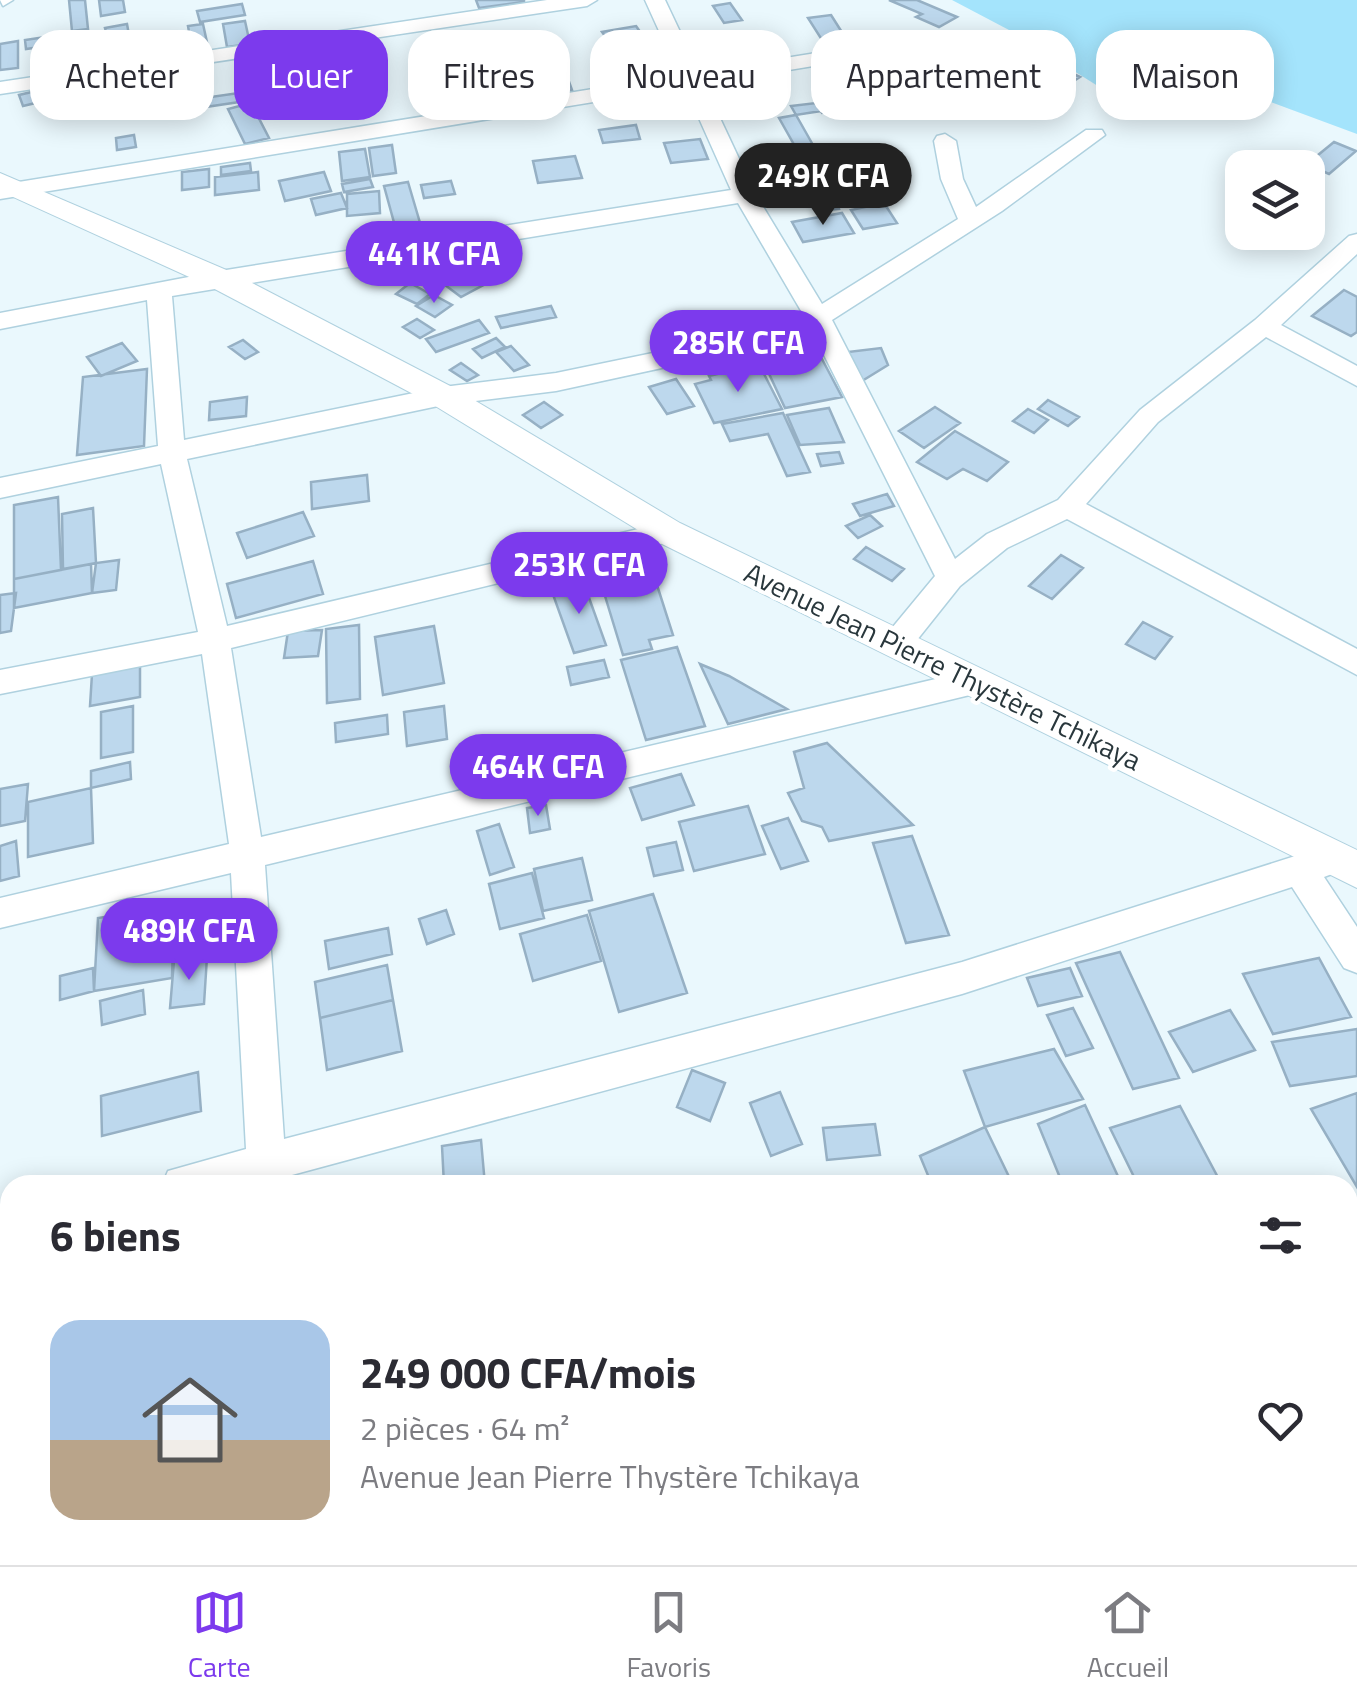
<!DOCTYPE html>
<html lang="fr">
<meta charset="utf-8">
<style>
body{margin:0;font-family:"Titillium Web",sans-serif;background:#f7f7f7;color:#2b2b33;height:100vh;display:flex;flex-direction:column;font-size:38px;white-space:nowrap}
*{box-sizing:border-box;margin:0}
p{font-size:32px;color:#7c7c81}
.icon{flex:none;width:55px;height:55px;fill:none;stroke:currentColor;stroke-width:2;stroke-linecap:round;stroke-linejoin:round}
.map{position:relative;flex:1;overflow:hidden}
.details{position:absolute;left:0px;top:1175px;width:1358px;height:390px;display:flex;flex-direction:column;background:#fff;border-radius:30px 30px 0 0;box-shadow:0 5px 25px #0003}
.details>*{flex:none}
.guide{position:absolute;left:30px;top:30px;width:1298px;height:90px;display:flex;gap:20px}
.tools{position:absolute;left:1225px;top:150px;display:grid;gap:20px}
.tools a{display:grid;place-items:center;width:100px;height:100px;border-radius:20px;background:#fff;box-shadow:0 5px 25px #0003;font-size:50px}
.price{position:absolute;translate:-50% -85px;padding:0 22px;border-radius:35px;background:#7c3aed;color:#fff;font-size:32px;line-height:65px;filter:drop-shadow(0 2px 5px #0008)}
.price::after{content:'';position:absolute;left:50%;top:60px;width:30px;height:22px;margin-left:-15px;background:inherit;clip-path:polygon(0 0,100% 0,50% 100%)}
.price.current{background:#222;color:#fff}
ul{padding:0;list-style:none}
li{display:flex;align-items:center;gap:30px;height:250px;padding:0 50px}
li+li{border-top:2px solid #e1e1e2}
li span{display:grid;place-items:center;flex:none;width:280px;height:200px;border-radius:30px;color:#555}
li>.icon{margin-inline-start:auto}
span .icon{width:120px;height:120px;fill:#fffc;stroke-width:1}
li b{font-size:42px}
h2{display:flex;justify-content:space-between;align-items:center;height:120px;padding:0 50px;font-size:42px}
.pill{padding:0 35px;border-radius:30px;background:#fff;box-shadow:0 5px 25px #0003;font-size:35px;line-height:90px}
.pill.current{background:#7c3aed;color:#fff}
.menu{display:flex;justify-content:space-around;align-items:center;height:140px;border-top:2px solid #e1e1e2;background:#fff;font-size:28px;color:#7c7c81}
.menu a{display:grid;justify-items:center;gap:5px}
.menu .current{color:#7c3aed}
.map>svg:first-child{display:block}
.green{fill:#a4e4fc}
.building{fill:#bdd8ed;stroke:#96b0c4;stroke-width:2.5}
.lines{fill:none;stroke-linecap:round;stroke-linejoin:round}
.minor-casing{stroke:#afd1df;stroke-width:3}
.tertiary-casing{stroke:#afd1df;stroke-width:2}
.minor{fill:#fff;fill-rule:evenodd}
.tertiary{fill:#fff;fill-rule:evenodd}
.labels{text-anchor:middle;dominant-baseline:central;stroke-width:8;stroke-linejoin:round;paint-order:stroke}
.street-label{font-size:28px;fill:#29373c;stroke:#fff}
</style>
<div class="map">
<svg width="1357" height="1565" viewBox="0 0 1357 1565">
<rect width="100%" height="100%" fill="#eaf8fd"/>
<path class="green" d="M952 0H1357V134L1206 78 1147 117 1009 30Z"/>
<path class="building" d="M69 0H85L88 29 72 31Z
M99 0H123L125 12 101 16Z
M476 0H524V2L479 8Z
M889 0H917L957 17 939 27 916 17 922 14Z
M730 3 742 20 724 23 713 6Z
M242 4 245 15 200 22 197 11Z
M831 15 845 37 822 40 808 18Z
M245 21 250 44 227 47 223 24Z
M127 24 129 35 108 39 105 28Z
M203 24 208 47 192 49 188 26Z
M636 26 643 36 610 43 602 32Z
M66 34 68 43 26 49 25 40Z
M88 39V47L92 46 93 67 72 70 73 41Z
M18 41V68L0 70V44Z
M762 49 767 57 738 60 734 53Z
M558 51 572 90 542 94 529 55Z
M1046 61 1080 77 1055 93 1038 84 1036 88 1014 82Z
M197 66V93L163 97V70Z
M351 70 354 82 329 85 326 73Z
M521 70 530 98 511 100 503 72Z
M943 74 952 82 918 91 910 82Z
M301 78 304 90 267 96 264 84Z
M381 81 385 93 359 98 355 86Z
M498 82 505 98 486 102 478 86Z
M897 83 906 94 873 101 864 90Z
M61 85 65 96 23 106 19 95Z
M259 90 260 99 199 108 197 99Z
M188 97 190 109 144 116 142 105Z
M852 97 858 107 822 113 816 103Z
M251 103 269 138 245 144 228 109Z
M816 103 821 111 796 115 791 106Z
M796 115 813 145 796 148 779 118Z
M636 125 640 139 603 143 599 130Z
M134 135 136 147 117 150 116 138Z
M700 139 708 159 671 163 664 143Z
M1334 142 1356 151 1329 174 1307 164Z
M392 145 396 173 373 176 369 148Z
M365 149 370 177 342 181 339 152Z
M575 156 582 178 538 183 533 161Z
M250 163 251 171 221 175V167Z
M209 169V187L182 190V172Z
M258 172 259 190 215 195V177Z
M324 172 331 191 285 201 279 181Z
M370 179 373 187 344 192 342 184Z
M451 181 455 194 424 198 421 185Z
M408 182 423 233 398 237 384 186Z
M379 191 380 213 347 216V194Z
M341 193 347 208 316 215 311 199Z
M835 195 839 209 817 211 813 196Z
M884 203 897 223 863 229 851 210Z
M842 213 854 233 803 242 792 222Z
M473 271 489 282 461 297 445 285Z
M410 283 430 294 417 304 396 294Z
M1344 290 1357 297V332L1351 336 1312 316Z
M434 295 452 305 435 317 416 306Z
M551 306 556 317 501 328 496 317Z
M417 319 434 330 420 338 403 327Z
M479 320 489 333 436 352 426 339Z
M496 338 505 347 482 358 473 349Z
M243 340 258 352 245 359 229 347Z
M122 343 137 361 101 376 87 357Z
M511 346 529 365 514 371 496 352Z
M881 348 888 365 862 381 848 352Z
M822 359 842 397 785 408 764 363 781 360 784 365Z
M461 363 478 375 467 381 450 370Z
M751 366 754 371 762 370 782 409 714 423 695 384 711 380 709 376Z
M147 369 144 446 77 455 83 377Z
M676 379 694 406 667 414 649 387Z
M247 397 246 416 209 420 210 402Z
M1048 400 1079 417 1068 426 1038 409Z
M544 402 562 415 541 428 523 415Z
M935 407 960 423 924 448 899 431Z
M829 408 844 442 800 445 787 415Z
M1028 409 1048 420 1034 433 1013 421Z
M783 413 810 472 787 476 768 434 730 441 722 424Z
M955 431 1008 462 987 481 963 469 947 479 917 462Z
M839 452 843 463 821 466 817 454Z
M367 475 369 501 312 509 311 482Z
M887 494 894 506 860 516 853 504Z
M58 497 61 570 14 579V505Z
M93 508 96 563 63 569 62 514Z
M303 512 314 536 247 558 237 533Z
M870 515 882 526 858 538 846 526Z
M866 547 904 569 892 581 854 559Z
M1061 555 1083 568 1052 599 1029 586Z
M119 560 116 590 92 593 96 563Z
M313 561 323 594 236 618 227 584Z
M91 564 92 593 14 608V579Z
M583 581 606 645 574 653 551 589Z
M657 585 673 635 649 640 652 649 623 655 605 596Z
M16 593 11 631 0 633V595Z
M1143 622 1172 637 1155 659 1126 644Z
M359 625 360 699 327 703 326 629Z
M434 626 444 683 383 695 375 637Z
M322 630 318 656 284 658 288 631Z
M677 647 705 726 646 740 621 660Z
M604 660 609 677 571 685 567 667Z
M700 664 729 676 787 709 728 724Z
M140 666V697L90 706 92 674Z
M133 706V752L101 758V712Z
M444 706 447 739 407 746 404 712Z
M387 715 388 734 336 742 335 723Z
M827 743 913 825 829 841 822 827 802 821 788 793 804 788 794 752Z
M130 762 131 779 91 788V771Z
M681 774 694 805 642 820 630 788Z
M28 784 25 821 0 826V789Z
M91 788 93 843 28 857V802Z
M546 805 550 829 530 833 527 808Z
M748 806 765 854 694 871 679 822Z
M788 818 808 861 781 869 762 826Z
M499 824 514 867 490 875 477 831Z
M912 836 949 935 906 943 873 843Z
M16 841 19 876 0 881V846Z
M676 842 683 870 654 876 647 848Z
M582 858 592 900 543 911 534 869Z
M532 873 544 918 500 929 489 884Z
M653 894 687 993 619 1012 589 911Z
M174 906 172 978 94 991 98 918Z
M446 910 454 934 427 944 419 919Z
M587 915 601 961 533 981 520 934Z
M388 928 392 954 329 969 325 941Z
M1120 952 1179 1078 1133 1089 1076 963Z
M207 957 204 1004 170 1008 174 961Z
M1319 958 1351 1017 1273 1034 1243 974Z
M387 965 393 1000 320 1018 315 982Z
M93 968 94 991 60 1000V976Z
M1070 968 1082 996 1038 1006 1027 978Z
M143 990 145 1014 102 1025 100 1001Z
M393 1000 402 1051 327 1070 320 1018Z
M1073 1008 1093 1048 1066 1056 1047 1015Z
M1230 1010 1255 1050 1193 1072 1169 1032Z
M1357 1029V1076L1290 1086 1272 1042Z
M1054 1049 1083 1099 985 1127 964 1071Z
M692 1070 725 1083 710 1121 677 1107Z
M198 1072 201 1111 102 1136 101 1096Z
M780 1092 802 1144 771 1156 750 1103Z
M1357 1093V1187L1311 1109Z
M1085 1105 1122 1185H1063L1038 1124Z
M1180 1106 1222 1185H1138L1110 1128Z
M875 1124 880 1155 827 1160 823 1128Z
M985 1127 1013 1185H932L920 1156Z
M481 1140 485 1185H444L442 1146Z
M1348 1388 1357 1406V1420L1348 1423Z
M10 1416V1446L0 1449V1418Z
M10 1453V1555L86 1556 54 1565H0V1456Z
M97 1555H189L164 1565H98Z
M818 1555H885L888 1565H821Z
M976 1555H1005L1008 1565H942Z
M1084 1555H1105L1109 1565H1044Z
M1106 1555H1180L1185 1565H1110Z"/>
<g class="lines">
<defs>
<path id="minor" d="M0 0H13L3 6Z
M547 0H597L587 6 0 94V82Z
M645 0H665L699 72 934 34 944 40 934 46 704 84 756 195 822 304 958 219 941 179 934 141 937 136 945 134 956 141 963 179 976 207 1086 130H1102L1105 135 1002 211 832 320 955 559 987 534 1058 500 1140 410 1255 320 1349 236 1357 234V254L1281 325 1357 366V386L1266 337 1158 422 1086 504 1357 649V675L1067 519 1007 548 960 586 909 650 898 654 887 650 883 642 887 634 935 576 814 335 556 391 443 405 187 459 227 626 668 522 678 525 682 532 678 539 668 542 231 648 261 837 974 670 985 673 989 682 985 691 974 694 265 865 284 1139 962 962 1333 844 1345 849 1350 859 1345 869 1324 877 1357 927V973L1344 968 1292 887 962 994 266 1182 162 1185 168 1171 246 1149 231 873 0 928V898L229 844 202 654 0 694V670L198 632 161 464 0 498V478L158 446 147 300 0 329V313L220 271 731 190 685 87 0 199V185L679 75ZM738 203 807 321 556 373 443 387 184 440 172 296Z
M10 1211V1251L0 1254V1214Z
M1357 1214V1254L1348 1257V1217Z
M268 1555H343L338 1565H264Z
M490 1555H536L538 1565H492Z
M1283 1555H1329L1333 1565H1287Z"/>
<path id="tertiary" d="M0 173 231 272 454 388 680 523 1357 850V888L656 541 432 404 209 286 0 191Z"/>
</defs>
<use href="#minor" class="minor-casing"/>
<use href="#tertiary" class="tertiary-casing"/>
<use href="#minor" class="minor"/>
<use href="#tertiary" class="tertiary"/>
</g>
<g class="labels">
<g class="street-label">
<text transform="translate(943 666) rotate(26)">Avenue Jean Pierre Thystère Tchikaya</text>
</g>
</g>
</svg>
<div class="tools">
<a><svg class="icon" aria-label="layers" viewBox="0 0 24 24"><path d="M12 4l9 5-9 5-9-5zM3 14l9 5 9-5"/></svg></a>
</div>
<b class="price current" style="left:823px;top:228px">249K CFA</b>
<b class="price" style="left:434px;top:306px">441K CFA</b>
<b class="price" style="left:738px;top:395px">285K CFA</b>
<b class="price" style="left:579px;top:617px">253K CFA</b>
<b class="price" style="left:538px;top:819px">464K CFA</b>
<b class="price" style="left:189px;top:983px">489K CFA</b>
<div class="guide">
<a class="pill">Acheter</a>
<a class="pill current">Louer</a>
<a class="pill">Filtres</a>
<a class="pill">Nouveau</a>
<a class="pill">Appartement</a>
<a class="pill">Maison</a>
</div>
<section class="details">
<h2>6 biens<svg class="icon" aria-label="filters" viewBox="0 0 24 24"><path d="M4 7h16M4 17h16"/><circle cx="9" cy="7" r="2"/><circle cx="15" cy="17" r="2"/></svg></h2>
<ul>
<li><span style="background:linear-gradient(#a9c7e8 60%,#b9a48a 0)"><svg class="icon" aria-label="home" viewBox="0 0 24 24"><path d="M3 11l9-7 9 7M6 9v11h12V9"/></svg></span><div><b>249 000 CFA/mois</b><p>2 pièces · 64 m²</p><p>Avenue Jean Pierre Thystère Tchikaya</p></div><svg class="icon" aria-label="heart" viewBox="0 0 24 24"><path d="M12 20l-8-8c-3-5 5-10 8-4 3-6 11-1 8 4z"/></svg></li>
</ul>
</section>
</div>
<nav class="menu">
<a class="current"><svg class="icon" aria-label="map" viewBox="0 0 24 24"><path d="M3 6l6-2 6 2 6-2v14l-6 2-6-2-6 2zM9 4v14M15 6v14"/></svg>Carte</a>
<a><svg class="icon" aria-label="saved" viewBox="0 0 24 24"><path d="M7 4h10v16l-5-4-5 4z"/></svg>Favoris</a>
<a><svg class="icon" aria-label="home" viewBox="0 0 24 24"><path d="M3 11l9-7 9 7M6 9v11h12V9"/></svg>Accueil</a>
</nav>
